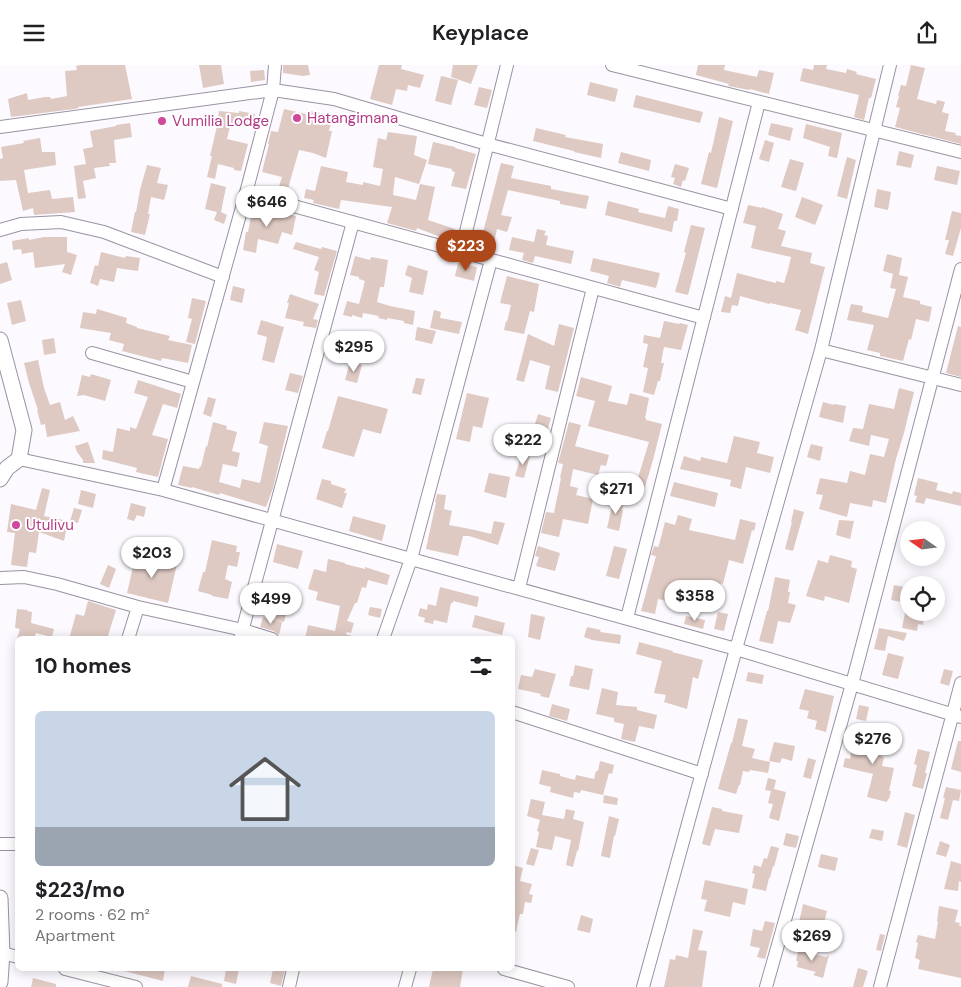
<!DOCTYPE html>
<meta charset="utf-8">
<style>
body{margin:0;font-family:"DM Sans",sans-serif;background:#f6f6f6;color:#202124;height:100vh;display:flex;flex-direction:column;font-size:19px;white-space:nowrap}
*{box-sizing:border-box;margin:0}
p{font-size:16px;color:#757577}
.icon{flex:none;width:28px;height:28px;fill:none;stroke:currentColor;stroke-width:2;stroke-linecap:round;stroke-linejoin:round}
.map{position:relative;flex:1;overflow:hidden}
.panel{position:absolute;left:15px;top:571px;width:500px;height:335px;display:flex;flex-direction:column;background:#fff;border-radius:8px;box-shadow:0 2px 12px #0003}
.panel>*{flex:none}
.needle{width:32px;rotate:284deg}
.fabs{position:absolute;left:900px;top:456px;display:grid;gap:10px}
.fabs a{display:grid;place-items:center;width:45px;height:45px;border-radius:50%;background:#fff;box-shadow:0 2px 12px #0003;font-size:25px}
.price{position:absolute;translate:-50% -42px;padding:0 11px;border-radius:18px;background:#fff;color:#222;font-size:16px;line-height:32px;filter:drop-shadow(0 1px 2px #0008)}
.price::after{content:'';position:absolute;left:50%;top:30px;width:15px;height:11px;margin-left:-8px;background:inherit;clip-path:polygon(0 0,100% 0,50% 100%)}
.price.current{background:#ad481b;color:#fff}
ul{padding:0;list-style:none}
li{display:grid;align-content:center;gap:10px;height:265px;padding:0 20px}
li span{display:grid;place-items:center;height:155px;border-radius:8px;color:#555}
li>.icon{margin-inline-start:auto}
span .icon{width:90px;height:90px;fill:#fffc;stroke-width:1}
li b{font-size:21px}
h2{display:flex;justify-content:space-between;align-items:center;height:60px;padding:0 20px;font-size:21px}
header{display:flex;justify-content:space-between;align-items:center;height:65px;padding:0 20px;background:#fff;font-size:22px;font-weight:600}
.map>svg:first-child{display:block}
.building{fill:#dec9c3}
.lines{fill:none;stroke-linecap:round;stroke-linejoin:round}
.minor-casing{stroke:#9a92a2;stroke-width:14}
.tertiary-casing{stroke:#9a92a2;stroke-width:17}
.minor{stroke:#fff;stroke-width:12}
.tertiary{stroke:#fff;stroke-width:15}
.hotel-dot{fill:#d1479c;stroke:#fff;stroke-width:2}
.labels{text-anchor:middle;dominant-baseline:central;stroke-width:4;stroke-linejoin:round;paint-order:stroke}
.hotel-label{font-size:15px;fill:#b23c85;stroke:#fff;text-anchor:start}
</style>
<header><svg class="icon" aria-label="menu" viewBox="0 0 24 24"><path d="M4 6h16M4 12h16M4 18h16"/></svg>Keyplace<svg class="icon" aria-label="share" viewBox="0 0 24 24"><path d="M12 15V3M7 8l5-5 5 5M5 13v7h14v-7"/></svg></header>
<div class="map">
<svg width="961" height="922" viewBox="0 0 961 922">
<rect width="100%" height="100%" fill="#fcfafe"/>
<path class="building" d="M80 0H125L132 34 78 42 79 43 74 44 11 52 8 34 27 28 28 35 45 32H50L51 34 67 31 65 6 77 5 76 1Z
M199 0H221L224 19 203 23Z
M283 0H308L310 10 303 11 283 8Z
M379 0H402L401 4 424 10 420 23 408 20 407 26 396 24 392 40 370 34Z
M453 0H478L471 19 451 12Z
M698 0H725L724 5 757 12 759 5 774 8 769 29 750 24 749 25 728 21 729 19 696 10Z
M814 0H827L826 4 846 8 847 4 857 7 856 9 876 14 871 33H869L864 55 854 52 859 30 800 16 803 3 813 5Z
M911 0 925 3 917 34 936 39 937 35 945 37 942 47 949 49 945 66 956 68 955 70 961 71V79L895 62 900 43 896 42 899 31H898L901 20 906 21Z
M264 5 265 15 251 17 250 6Z
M441 11 458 15 451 40 435 36Z
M590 17 618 24 615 37 587 30Z
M479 22 492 25 487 43 474 40Z
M636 30 703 47 700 58 633 42Z
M284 44 310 50 311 46 333 51 329 66H332L326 93 313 88 299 85 287 127 278 125 282 112 262 107 269 79H268L271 66 278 67Z
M219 46 239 48V46L255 49 254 60 231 58 227 74 248 79 241 106 234 105V103L218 99 215 114 207 112 212 91H210L217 61Z
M719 52 733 56 717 123 701 119 709 87 711 88Z
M130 58 132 72 114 75 116 98H109L110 101 94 103 96 113 83 116 86 133 78 134 74 101 86 99 83 84 93 82 90 66 116 61V60Z
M771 58 793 63 790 76 768 70Z
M806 59 842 68 837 93 828 91 830 82 803 73Z
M536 63 566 70 565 72 603 79 601 93 574 87V86L533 76Z
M388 67 417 71 414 90 427 95 419 119 395 112 393 130 416 135 420 119 435 122 428 155 455 164 451 176 417 163 416 166 387 158 392 142 341 135 339 144 313 138 314 135 304 133 306 124 315 126 321 101 348 107 346 117 363 120V117L380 121 383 104 373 102 378 73 386 75Z
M40 73 42 87H55L56 100 24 105 28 128 50 125 52 134 73 132 75 147 34 150 33 143 23 146 16 115 0 116V94L3 93 1 82 24 78 23 76Z
M765 75 774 78 769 97 759 94Z
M433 77 455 82V83L476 89 466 124 451 121 455 107 452 106V104L428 99Z
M899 86 914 90 911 103 896 100Z
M621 87 651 95 649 106 618 98Z
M847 92 856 95 847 134 837 131Z
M790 94 804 98 796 126 781 122Z
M501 98 514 101 511 113 551 121V124L589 131 586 144 560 139V136L508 125 501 150 512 152 507 167 497 164 494 178 481 175Z
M675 99 689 103 685 116 683 115 681 122 673 119 675 113 671 112Z
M147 100 161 103 157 118 168 120 164 135 151 132 148 149H150L145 170 131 167 135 147H136L140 125Z
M937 101 960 106 957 120 934 115Z
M211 118 226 122 221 147 227 150 224 159 214 155 217 147 205 144Z
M877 124 891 127 888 145 874 142Z
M802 132 823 140 815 160 795 152Z
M608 136 639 144 638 147 665 153 668 141 679 144 677 156H674L672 167 605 150Z
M748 140 762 143V142L783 149 778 164 786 166 781 181 812 188 810 198 825 202 808 269 795 265 801 245 770 238 769 239 740 231 738 241 732 240 730 248 721 247 725 231 731 233 737 208 776 218V216L784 218 788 205 791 192 751 183 756 161 743 158Z
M253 142 267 145V144L296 151 292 170 282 167 278 179 258 174 256 188 243 185 246 167H248Z
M952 146 961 148V163L953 191 945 189 949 175H945Z
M691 160 705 163 688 230 675 227 686 188 684 187Z
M537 164 546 166 544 170 548 171 546 180 574 186 571 199 535 191 533 198 522 195 524 188 509 185 512 172 534 177Z
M44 172H67V187L77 190 71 210 62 207 65 199 35 203 33 187 22 189 21 184 13 185 12 176 29 173V175Z
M296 177 321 184 322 182 337 186 324 231 314 229 319 207 314 205 319 192 293 184Z
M101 187 125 193 126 191 140 193 138 206 117 203 114 217 100 214 98 221 90 218 95 200 98 201Z
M887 189 902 193 899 210 908 212 903 232 920 236V239L932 242 929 257 916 254 911 275 909 274 903 296 880 291V288L867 285 874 260 847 255 851 239 863 241 862 247 888 253 896 224 890 223 893 209 883 206Z
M355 191 370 195 371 192 388 195 384 222H380L377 237 390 241 415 246 413 260 404 258V256L387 253V255L378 253 379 251 363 248 362 253 352 250V252L343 250 347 236 359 239 365 216 359 214V212L350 210Z
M593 193 660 208 656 223 622 215 620 222 607 218 609 211 590 206Z
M7 197 12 215 0 219V199Z
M458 198 477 202 474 216 455 211Z
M408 200 428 206 423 230 409 227 412 213 405 210Z
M507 211 539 219 534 247 530 246 524 269 504 265 506 256 507 257 511 240 500 238Z
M233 221 245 224 242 238 230 235Z
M290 229 319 239 313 254 318 255 316 263 303 261 304 257 285 253 289 238H287Z
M192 233 206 236 195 279 186 277 192 254 188 253Z
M21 235 26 256 12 260 7 238Z
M97 244 127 253 126 258 137 262V263L170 271 168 275 192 280 188 298 162 293 161 296 122 286 124 279 109 275 111 268 80 263 83 247 96 249Z
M434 245 441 247 440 253 462 257 459 269 430 263Z
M261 255 284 262 274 298 262 295 267 272 257 269Z
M664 256 679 259 680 258 688 260 681 285 664 282 661 298H664L660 316H658L654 330 643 327 648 303 643 302 648 279 643 278 644 270 660 273Z
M559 259 574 263 558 327 545 324 550 301 530 295 524 317 516 315 528 269 554 281Z
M958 261 961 262V312L946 308Z
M417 262 436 266 432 279 415 275Z
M54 273 56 288 44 290 42 275Z
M335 278 359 285 357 294 333 287Z
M38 295 44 323 50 340 60 337 65 355 73 351 80 366 47 372 45 359 41 360 37 345H38L29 318 24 298Z
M350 297 362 300 357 318 345 315Z
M290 308 303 311 298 328 285 325Z
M91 309 111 315 105 336 84 330 77 331 82 310 90 312Z
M581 312 612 321 608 336 627 340 630 328 649 333 645 353H646V355L662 359 653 395 645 422 636 419 649 377 588 361 595 336 576 331Z
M416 313 425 314 421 330 412 328Z
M138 315 181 329 177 343 163 339 152 370 168 374 158 412 136 407 137 403 102 394 103 385 113 387 117 363 130 366V362L136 364 148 332 134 328Z
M899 323 914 327 904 368 896 394 886 438 873 435 872 442 850 438 847 452 819 444 823 430 816 429 820 413 847 418 850 406 865 410 870 389 884 392 889 374 871 370 869 381 849 376 853 363 863 364 869 339 894 344Z
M467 328 489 333 482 363 473 361 470 377 456 374Z
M338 331 388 344 381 369 363 364 354 392 322 383 327 366H328Z
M208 332 216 334 211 352 203 349Z
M823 337 834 340V339L846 341 843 358 819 352Z
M538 349 551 353 546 370 533 366Z
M213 357 227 361 226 364 237 367 232 386 240 388 237 402 223 399 219 417 240 423 242 414 260 418 268 381 259 378 264 357 288 361 273 423 266 442 220 428 219 430 192 422V423L178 420 183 401 199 404 200 401 201 402 206 381 207 382Z
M569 357 581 360 575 381 609 390 606 401 601 400 598 410 573 404 570 421 578 423 576 430 593 434 588 459 563 454 559 472 541 468 546 447 554 448 561 413H560L563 399 558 398Z
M734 371 760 377 757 388 774 392 770 408 746 402 741 424 730 421 731 415 680 404 684 391 700 396 701 392 727 398Z
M88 377 95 398H83V395L77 387 75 381Z
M811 379 823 382 820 396 807 392Z
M522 388 530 390 524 413 515 411Z
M489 408 510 412 506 433 484 427Z
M918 413 938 418 936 425 952 429 953 426 961 428V441L926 433 924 439 915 437 917 431 914 430Z
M322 414 331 416V419L346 424 344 428H347L342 443 316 434Z
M674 417 718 428 715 442 670 431Z
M42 423 50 425 44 451 68 456 64 476 39 467 36 488 29 487 27 502 11 500 15 468 7 467 11 439 36 445Z
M81 425 96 429 93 443 78 439Z
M437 429 446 430 444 444 452 446 449 460 475 465 491 469 494 456 505 458 498 480 469 471H463L458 491 426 484 436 437H435Z
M614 432 624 435 622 445 623 446 619 466 607 463Z
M131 438 146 442 144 452 137 450 134 456 127 454Z
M74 443 82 445 78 458 70 456Z
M794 444 804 447 793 486 785 484 792 457H791Z
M678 450 692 454 689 465 735 475 740 454 756 458 754 466 752 465 743 499 729 495 723 519 721 518 719 525 693 520 690 533 678 531 677 538 658 534 655 549 641 546 656 491 651 490 654 481 658 482 659 480 665 457 675 460Z
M353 451 386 460 382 476 349 466Z
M839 455 854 456 850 474 836 470Z
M212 475 237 481 236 487H240L237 502 228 500 225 514 232 517 228 534 212 531V530L198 526 203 507H205Z
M277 479 303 486 298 504 273 497Z
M538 481 560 488 555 506 536 501 539 492 535 491Z
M614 481 627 484 619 514 606 511Z
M136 489 177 499 168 538 127 528Z
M830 490 852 496 851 502 857 504 849 538 825 531 824 536 806 531 818 495 828 498Z
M328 494 345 498V499L365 504V502L390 510 387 520 368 515 366 523 362 522 357 538H355L347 556 354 558 351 568 347 567 346 569 352 571V574H305L308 560 335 566 340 541 316 535 318 527 308 524 314 504 326 507Z
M108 500 116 504 109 523 100 519Z
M775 512 790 515 788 527H790L788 538 796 540 790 558 778 556 773 579 759 576 767 546H768Z
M894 520 904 522 901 537 891 535Z
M440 522 479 532 477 542 453 536V538H451L447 558 434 555 433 559 424 557 425 553 418 551 420 543 427 545 428 539 436 541Z
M88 536 116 545 107 574H69L76 549 84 551Z
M370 542 382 544 380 553 368 550Z
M17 544 28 545 27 546 32 547 31 558 54 564 52 572 36 568 34 574H17L20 564 15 563Z
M277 546 286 548 284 557 275 555Z
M718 547 728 549 724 566 714 564Z
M905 548H925L923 560 918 559 917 566 902 563Z
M531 549 545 552 540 575 528 572Z
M475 550 505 558 502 570 472 562Z
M686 551 705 555 703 564 684 559Z
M263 552 282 557 279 570 274 566 260 562Z
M587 562 601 565 600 567 621 570 620 579 592 575 584 572Z
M879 563 907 568 904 576 888 571 885 586 874 584Z
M639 577 673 586 672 587 703 595 698 614 693 612 687 644 664 637 666 630 654 628 662 596 636 589Z
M888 588 904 592 898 614 882 610Z
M575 600 593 604 589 625 569 621 571 611H573Z
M535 604 556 609 549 633 540 631 541 629 518 624 521 610 532 612Z
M944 604 953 606 949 621 940 618Z
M748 607 764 610 762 619 746 616Z
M602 623 618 627 616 640 637 642V645L657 650 654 664 639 661 635 677 621 674 624 659 614 657V653L596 649Z
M805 624 834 631 826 667 815 664 817 656 807 653 809 646 799 644Z
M552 639 570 644 567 656 549 651Z
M859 640 869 642 866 656 856 654Z
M738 653 748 655 742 681 755 684 752 693 770 697 768 708 750 705 749 707 743 706 740 720H739L736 729 718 724 731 678H732Z
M871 663 887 668 881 691 884 692 882 701 894 703 889 726H891L889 734H888L887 737 867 732 873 709 843 702 845 693 850 694 852 683 865 685Z
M958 676H961V707L951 704Z
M774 677 795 681 792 696 782 693 780 698 769 696Z
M918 684 930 687 925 708H927L923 724 912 721 917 700 914 699Z
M808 693 816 695 811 714 803 712Z
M600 696 614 700 612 709 609 708 603 730 581 725 580 728 574 727 573 733 550 727 551 722 539 719 542 705 560 709V711L575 715 576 710 594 714 596 706H598Z
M768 713 776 715 774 724 786 727 779 756 769 753 773 739 768 738 771 726 765 725Z
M946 722 961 725 959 736 953 735 948 755 940 753 945 733H943Z
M604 730 618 733 617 740 603 738Z
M531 734 545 737 542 750 564 754 566 744 575 746 573 754 584 757 578 786H577L573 802 566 800 571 775 555 771 552 785 536 782 539 767 537 766 540 755 527 751Z
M712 742 722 744V746L743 750 739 768 715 764 710 781 702 779Z
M905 747 915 750 907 783 897 780Z
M609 751 619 754 615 771H614L610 793 601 791Z
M872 764 884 766 882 776 869 773Z
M786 768 799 771 796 783 783 780Z
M940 776 950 780 946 792 936 789Z
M771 781 779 783 774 802 773 801 770 813H769L766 826 752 823 755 809 752 808 754 800 761 802 764 793 767 794Z
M531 783 539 785 534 801 526 799Z
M821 789 838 793 835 806 818 802Z
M951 796 961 799V817L959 816 958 826 944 824Z
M512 800 523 803 520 816 532 819 529 829 533 830 531 838 525 837 523 849H520L516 867 512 866Z
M705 815 748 824 745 840 733 837 730 852 704 846 707 835 701 834Z
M803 839 827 846 821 870 809 866 806 882 792 879 795 862H798Z
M939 841 958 845 955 857 960 858 959 861H961V913L918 904 920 895 915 893 918 878 916 877 918 870 935 874 938 857 937 856Z
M581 850 593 854 590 868 577 865Z
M765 856 775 858 765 894 757 892 760 883 750 881 753 864 762 866Z
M693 864 703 866 698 885 707 886 702 922H664L670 894 675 895 676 890 688 893Z
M880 869 885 870 881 886 876 885Z
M799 883 815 887 814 889 826 892 829 890 823 913 813 910 816 907 797 902 798 896H796Z
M858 903 868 906 863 922H853Z
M124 904H165L163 916 124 906Z
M226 904H239L236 919 224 916Z
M273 904 285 905 281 921 270 918Z
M433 904H463L460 922H429Z
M191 911 222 919V922H188Z
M33 913 56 919V922H31Z"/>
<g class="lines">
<defs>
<path id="minor" d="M612 0 961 87
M0 62 273 25 334 34 487 79 732 144
M246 128 704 253
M0 165 21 159 61 157 104 167 223 212
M461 187 507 0
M821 285 961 320
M92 288 193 317
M19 394 163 425 411 494 736 584 961 652
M163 425 246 128 273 25 275 0
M0 513 24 512 57 519 138 542 243 565 272 574
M519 523 593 223
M627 553 759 37
M128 574 138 542
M240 574 353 157
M383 574 411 494 491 195
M512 647 702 709
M0 779H18
M2 888 18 892
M65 904 136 922
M504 904 568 922
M289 922 293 904
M405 922 410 904
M643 922 736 584 821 285 890 0
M766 922 852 619 961 204
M880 922 961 618"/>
<path id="tertiary" d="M0 275 24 365 19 394 7 403 0 414
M0 833 2 888 0 917"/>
</defs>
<use href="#minor" class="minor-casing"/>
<use href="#tertiary" class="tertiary-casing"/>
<use href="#minor" class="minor"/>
<use href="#tertiary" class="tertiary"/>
</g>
<g class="hotel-dot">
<circle cx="297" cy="53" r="5"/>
<circle cx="162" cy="56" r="5"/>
<circle cx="16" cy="460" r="5"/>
</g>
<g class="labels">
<g class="hotel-label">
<text x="307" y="53">Hatangimana</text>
<text x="172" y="56">Vumilia Lodge</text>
<text x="26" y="460">Utulivu</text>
</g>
</g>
</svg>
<div class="fabs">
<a><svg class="needle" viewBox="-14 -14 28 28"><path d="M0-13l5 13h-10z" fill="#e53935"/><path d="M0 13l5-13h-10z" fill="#757577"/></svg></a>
<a><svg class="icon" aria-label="locate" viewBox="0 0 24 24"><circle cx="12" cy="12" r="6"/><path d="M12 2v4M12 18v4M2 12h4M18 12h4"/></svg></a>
</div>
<b class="price" style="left:267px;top:163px">$646</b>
<b class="price current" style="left:466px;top:207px">$223</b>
<b class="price" style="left:354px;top:308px">$295</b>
<b class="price" style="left:523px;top:401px">$222</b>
<b class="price" style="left:616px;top:450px">$271</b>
<b class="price" style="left:152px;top:514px">$203</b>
<b class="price" style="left:695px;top:557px">$358</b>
<b class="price" style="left:271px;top:560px">$499</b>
<b class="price" style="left:873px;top:700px">$276</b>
<b class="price" style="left:812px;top:897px">$269</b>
<section class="panel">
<h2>10 homes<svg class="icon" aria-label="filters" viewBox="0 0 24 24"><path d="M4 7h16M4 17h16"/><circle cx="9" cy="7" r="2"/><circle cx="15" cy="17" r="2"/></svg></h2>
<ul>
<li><span style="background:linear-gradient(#c9d6e8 75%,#9aa5b1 0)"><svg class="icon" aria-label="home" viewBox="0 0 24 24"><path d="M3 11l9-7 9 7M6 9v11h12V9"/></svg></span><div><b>$223/mo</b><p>2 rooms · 62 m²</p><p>Apartment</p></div></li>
</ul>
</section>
</div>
